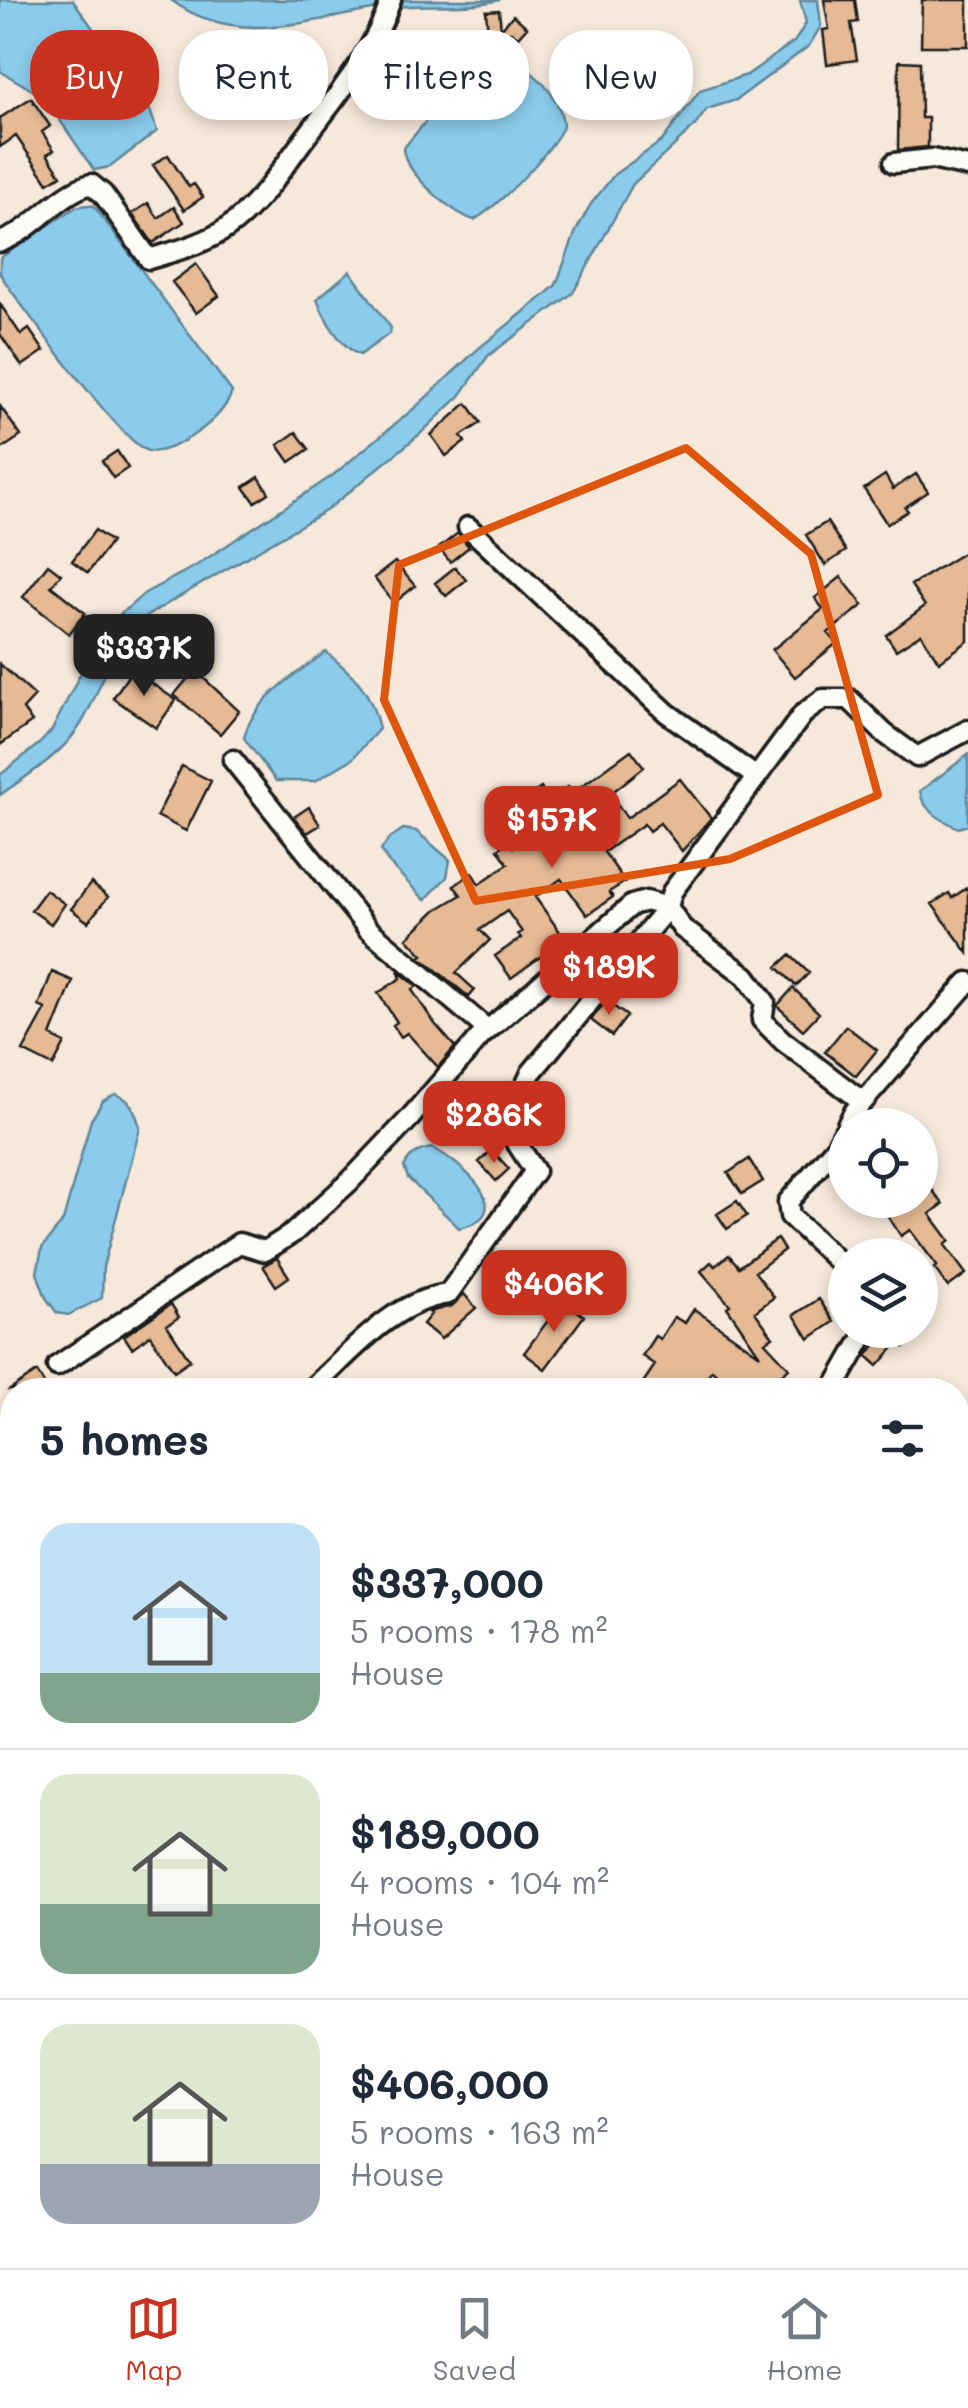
<!DOCTYPE html>
<meta charset="utf-8">
<style>
body{margin:0;font-family:Mali,sans-serif;background:#f2f2f3;color:#1f2937;height:100vh;display:flex;flex-direction:column;font-size:38px;white-space:nowrap}
*{box-sizing:border-box;margin:0}
p{font-size:32px;color:#747a83}
.icon{flex:none;width:55px;height:55px;fill:none;stroke:currentColor;stroke-width:2;stroke-linecap:round;stroke-linejoin:round}
.map{position:relative;flex:1;overflow:hidden}
.side{position:absolute;left:0px;top:1378px;width:970px;height:892px;display:flex;flex-direction:column;background:#fff;border-radius:40px 40px 0 0;box-shadow:0 5px 15px #0003}
.side>*{flex:none}
.hud{position:absolute;left:30px;top:30px;width:910px;height:90px;display:flex;gap:20px}
.buttons{position:absolute;left:828px;top:1108px;display:grid;gap:20px}
.buttons a{display:grid;place-items:center;width:110px;height:110px;border-radius:50%;background:#fff;box-shadow:0 5px 15px #0003;font-size:50px}
.price{position:absolute;translate:-50% -85px;padding:0 22px;border-radius:20px;background:#c8321e;color:#fff;font-size:32px;line-height:65px;filter:drop-shadow(0 2px 5px #0008)}
.price::after{content:'';position:absolute;left:50%;top:60px;width:30px;height:22px;margin-left:-15px;background:inherit;clip-path:polygon(0 0,100% 0,50% 100%)}
.price.selected{background:#222;color:#fff}
ul{padding:0;list-style:none}
li{display:flex;align-items:center;gap:30px;height:250px;padding:0 40px}
li+li{border-top:2px solid #e0e1e3}
li span{display:grid;place-items:center;flex:none;width:280px;height:200px;border-radius:30px;color:#555}
li>.icon{margin-inline-start:auto}
span .icon{width:120px;height:120px;fill:#fffc;stroke-width:1}
li b{font-size:42px}
h2{display:flex;justify-content:space-between;align-items:center;height:120px;padding:0 40px;font-size:42px}
.chip{padding:0 35px;border-radius:40px;background:#fff;box-shadow:0 5px 15px #0003;font-size:35px;line-height:90px}
.chip.selected{background:#c8321e;color:#fff}
.dock{display:flex;justify-content:space-around;align-items:center;height:140px;border-top:2px solid #e0e1e3;background:#fff;font-size:28px;color:#747a83}
.dock a{display:grid;justify-items:center;gap:5px}
.dock .selected{color:#c8321e}
.map>svg:first-child{display:block}
.water{fill:#8bccec;stroke:#5f8699;stroke-width:2.5}
.building{fill:#e5ba95;stroke:#1c1c1c;stroke-width:2.5}
.lines{fill:none;stroke-linecap:round;stroke-linejoin:round}
.minor-casing{stroke:#1c1c1c;stroke-width:25}
.minor{stroke:#fdfcf7;stroke-width:18}
.marked{fill:none;stroke:#de560d;stroke-width:8;stroke-linejoin:round}
</style>
<div class="map">
<svg width="968" height="2268" viewBox="0 0 968 2268">
<rect width="100%" height="100%" fill="#f6e8da"/>
<filter id="ink" filterUnits="userSpaceOnUse"><feTurbulence type="fractalNoise" baseFrequency=".01" numOctaves="2"/><feDisplacementMap in="SourceGraphic" scale="20" xChannelSelector="R" yChannelSelector="G"/><feConvolveMatrix kernelMatrix="1 2 1 2 8 2 1 2 1" color-interpolation-filters="sRGB"/></filter>
<g filter="url(#ink)">
<path class="water" d="M0 0H73L150 110 157 131 110 167 94 170 44 97 0 71Z
M171 0H500C462 9 424 3 386 8 313 18 236 49 171 0Z
M800 0H818L821 26 809 46 736 100 707 109 694 127 633 184 573 293 488 356 460 396 420 434 327 510 150 614C100 654 110 676 81 724 63 754 28 775 0 795V775L40 743 52 730 92 651 116 618 145 593 197 565 332 476 417 406 478 349 546 294 556 285 576 231 591 204 615 174 662 141 700 90 747 75 795 41 806 23Z
M484 51C518 53 563 92 563 127 550 153 499 206 474 220 451 212 406 174 403 149Z
M87 205 94 206 232 392C226 409 212 422 198 432 185 441 164 454 148 451 125 446 18 302 0 274V258L76 207Z
M350 271 391 328 390 333 360 355C341 348 324 318 317 299Z
M326 652C356 677 371 690 379 729L352 759 315 781H276L244 738C252 701 297 673 326 652Z
M968 755V825L958 828C942 820 922 810 920 791Z
M403 829 416 831 450 860 447 877 425 900 388 862 381 850 389 839Z
M115 1094C133 1100 135 1111 140 1128L103 1267 102 1298 68 1315 57 1313 46 1298 37 1273 42 1248 63 1221 91 1120 103 1101Z
M432 1148C459 1161 523 1214 459 1228L408 1178 404 1167C411 1154 418 1150 432 1148Z
M0 1952 12 1967V2081L0 2068Z
M133 2258H196L206 2268H139Z
M760 2258H922L921 2268H753Z"/>
<path class="building" d="M824 0H855L858 22 851 23 857 60 827 64 823 30 829 29Z
M922 0H968V46H921Z
M499 10 501 29 513 15 527 27 518 37 511 32 488 33 486 11Z
M899 61 920 62 921 118H928V147L898 150Z
M31 98 50 126 42 132 54 150 47 154 61 175 48 183 16 136 0 147V118Z
M168 155 189 187 194 184 203 197 184 210 153 165Z
M148 203 158 218 174 207 184 222 153 243 132 214Z
M196 264 219 296 196 313 172 282Z
M0 304 21 335 29 329 44 351 22 366 0 334Z
M467 403 481 423 461 436 465 442 446 456 431 435Z
M0 406 21 436 0 450Z
M296 432 309 449 290 462 278 445Z
M117 451 128 468 113 478 102 461Z
M916 474 928 492 905 507 908 511 887 524 864 489 885 475 893 489Z
M259 477 269 493 255 502 244 487Z
M827 522 846 551 825 565 806 535Z
M95 530 111 542 88 573 72 561Z
M458 533 469 547 450 562 439 548Z
M968 550V641L939 662 921 634 896 650 886 635 925 606 911 585Z
M395 562 415 586 394 603 374 578Z
M48 564 61 574 51 586 85 613 69 634 23 597Z
M455 567 466 580 446 596 435 583Z
M841 577 863 605 828 633 837 643 795 677 772 650 823 609 815 598Z
M202 616 214 633 197 644 186 627Z
M0 664 35 696 23 709 32 722 0 745Z
M132 670 176 700 156 728 113 698Z
M195 670 239 711 220 734 174 695Z
M631 750 644 767 610 794 627 818 680 779 711 818 682 851 660 823 649 831 644 824 604 852 625 882 609 892 613 897 587 915 561 879 535 897 565 939 511 978 495 956 521 938 518 934 522 932 507 911 480 930 490 940 456 973 475 990 469 997 420 957 423 955 407 938 436 910 461 895 454 886 472 873 479 884 508 864 498 849 509 842 513 847 547 823 528 797 541 788 549 801 568 787 572 793Z
M182 766 211 781 186 831 157 816Z
M309 807 320 825 307 833 294 817Z
M91 883 108 897 88 922 71 909Z
M968 887V953L932 904 949 893 952 898Z
M46 890 65 904 51 924 31 910Z
M790 955 809 973 796 986 777 967Z
M398 971 417 986 412 990 435 1024 455 1047 438 1067 407 1033 401 1037 393 1025 397 1022 378 993 401 978Z
M52 972 73 981 51 1036 65 1043 53 1066 23 1051 46 1009 39 1006Z
M793 988 819 1013 803 1030 777 1006Z
M606 1001 627 1016 612 1036 591 1020Z
M846 1026 877 1050 856 1076 825 1052Z
M492 1150 509 1169 496 1181 479 1162Z
M749 1159 763 1181 742 1194 728 1173Z
M920 1174 943 1204 930 1214 950 1241 945 1245 966 1274 948 1287 934 1268 937 1266 910 1230 901 1236 877 1200H920Z
M737 1201 747 1216 727 1229 717 1214Z
M777 1239 784 1250 755 1272 774 1297 755 1312 773 1337 765 1342 789 1368 765 1390H735L712 1370 696 1390H638L655 1365 642 1356 655 1336 660 1339 674 1317 685 1323 694 1309 760 1355 727 1307 730 1305 701 1271 711 1262 715 1266 729 1255 739 1267Z
M277 1258 289 1277 276 1286 263 1266Z
M464 1294 476 1308 441 1339 423 1324 431 1314 429 1312 452 1306Z
M819 1299 834 1322 809 1339 794 1315Z
M563 1300 584 1316 545 1369 524 1353Z
M171 1304 179 1317 167 1325 190 1360 174 1371 150 1335 132 1348 124 1336Z
M918 1330 904 1347 899 1342 878 1366 867 1356 886 1330Z
M37 1372 48 1390H10Z"/>
<g class="lines">
<defs>
<path id="minor" d="M894 163 932 159 968 167
M0 242C35 230 56 194 91 184L103 194 149 259C175 251 205 244 227 228 258 206 279 173 302 142 336 97 373 54 391 0
M468 527 667 713 755 776
M233 760 368 929 488 1030
M863 1102 783 1041 762 1020 765 1002 746 976 682 928 668 907 672 892 803 714 823 699H849L884 733 917 757 968 730
M847 1125 854 1112 968 982
M845 1130 837 1145 788 1202 790 1216 845 1268
M57 1366 239 1243 265 1251 293 1233 349 1182 409 1119 481 1036 632 905 646 901 668 907 531 1073 506 1127 535 1171 448 1294C391 1302 351 1353 310 1390
M833 1390 867 1330
M958 1916 968 1907
M472 2258 476 2268"/>
</defs>
<use href="#minor" class="minor-casing"/>
<use href="#minor" class="minor"/>
</g>
</g>
<path class="marked" d="M686 448 811 554 878 795 730 859 476 901 384 700 399 565Z"/>
</svg>
<div class="buttons">
<a><svg class="icon" aria-label="locate" viewBox="0 0 24 24"><circle cx="12" cy="12" r="6"/><path d="M12 2v4M12 18v4M2 12h4M18 12h4"/></svg></a>
<a><svg class="icon" aria-label="layers" viewBox="0 0 24 24"><path d="M12 4l9 5-9 5-9-5zM3 14l9 5 9-5"/></svg></a>
</div>
<b class="price selected" style="left:144px;top:699px">$337K</b>
<b class="price" style="left:552px;top:871px">$157K</b>
<b class="price" style="left:609px;top:1018px">$189K</b>
<b class="price" style="left:494px;top:1166px">$286K</b>
<b class="price" style="left:554px;top:1335px">$406K</b>
<div class="hud">
<a class="chip selected">Buy</a>
<a class="chip">Rent</a>
<a class="chip">Filters</a>
<a class="chip">New</a>
</div>
<section class="side">
<h2>5 homes<svg class="icon" aria-label="filters" viewBox="0 0 24 24"><path d="M4 7h16M4 17h16"/><circle cx="9" cy="7" r="2"/><circle cx="15" cy="17" r="2"/></svg></h2>
<ul>
<li><span style="background:linear-gradient(#bfe0f5 75%,#7fa58c 0)"><svg class="icon" aria-label="home" viewBox="0 0 24 24"><path d="M3 11l9-7 9 7M6 9v11h12V9"/></svg></span><div><b>$337,000</b><p>5 rooms · 178 m²</p><p>House</p></div></li>
<li><span style="background:linear-gradient(#dfe7d0 65%,#7fa58c 0)"><svg class="icon" aria-label="home" viewBox="0 0 24 24"><path d="M3 11l9-7 9 7M6 9v11h12V9"/></svg></span><div><b>$189,000</b><p>4 rooms · 104 m²</p><p>House</p></div></li>
<li><span style="background:linear-gradient(#dfe7d0 70%,#9aa5b1 0)"><svg class="icon" aria-label="home" viewBox="0 0 24 24"><path d="M3 11l9-7 9 7M6 9v11h12V9"/></svg></span><div><b>$406,000</b><p>5 rooms · 163 m²</p><p>House</p></div></li>
</ul>
</section>
</div>
<nav class="dock">
<a class="selected"><svg class="icon" aria-label="map" viewBox="0 0 24 24"><path d="M3 6l6-2 6 2 6-2v14l-6 2-6-2-6 2zM9 4v14M15 6v14"/></svg>Map</a>
<a><svg class="icon" aria-label="saved" viewBox="0 0 24 24"><path d="M7 4h10v16l-5-4-5 4z"/></svg>Saved</a>
<a><svg class="icon" aria-label="home" viewBox="0 0 24 24"><path d="M3 11l9-7 9 7M6 9v11h12V9"/></svg>Home</a>
</nav>
